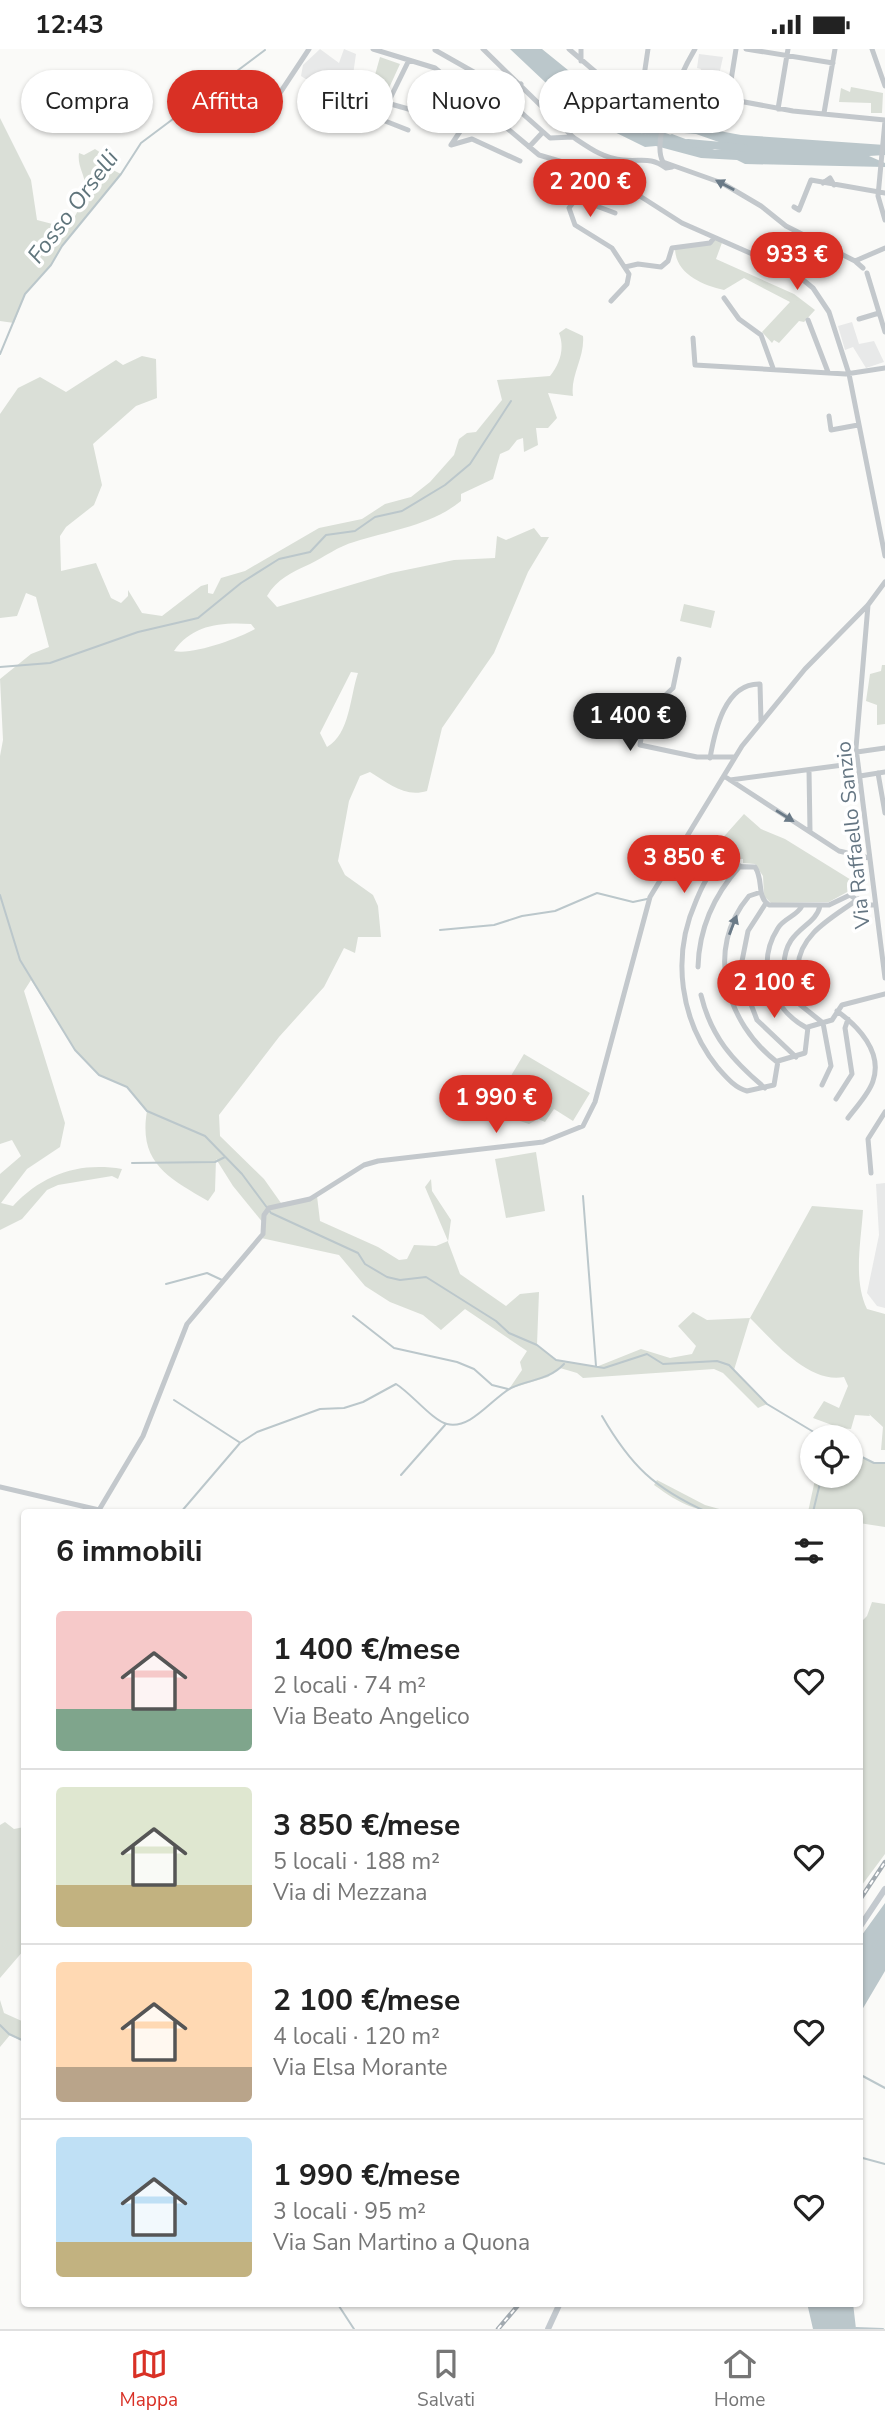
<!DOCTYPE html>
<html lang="it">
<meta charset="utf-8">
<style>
body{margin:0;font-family:"Nunito Sans",sans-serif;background:#f6f6f6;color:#222;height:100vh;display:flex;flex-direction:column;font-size:26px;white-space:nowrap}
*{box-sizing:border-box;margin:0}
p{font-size:23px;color:#767676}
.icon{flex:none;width:38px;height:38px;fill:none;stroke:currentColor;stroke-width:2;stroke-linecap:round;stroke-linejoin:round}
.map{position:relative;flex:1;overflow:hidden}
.drawer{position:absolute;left:21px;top:1460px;width:842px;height:798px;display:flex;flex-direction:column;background:#fff;border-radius:7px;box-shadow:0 2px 5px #0004}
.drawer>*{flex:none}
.hud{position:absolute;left:21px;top:21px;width:844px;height:63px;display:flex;gap:14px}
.controls{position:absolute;left:800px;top:1376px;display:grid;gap:14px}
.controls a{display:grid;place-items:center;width:63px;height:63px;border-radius:50%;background:#fff;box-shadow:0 2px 5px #0004;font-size:35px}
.price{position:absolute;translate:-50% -60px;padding:0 16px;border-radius:24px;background:#d93025;color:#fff;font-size:23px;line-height:46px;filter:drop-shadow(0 2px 4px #0008)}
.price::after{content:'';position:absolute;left:50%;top:42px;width:21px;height:16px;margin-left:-10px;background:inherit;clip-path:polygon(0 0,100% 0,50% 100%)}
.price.selected{background:#222;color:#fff}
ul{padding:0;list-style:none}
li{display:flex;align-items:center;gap:21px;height:175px;padding:0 35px}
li+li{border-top:2px solid #e0e0e0}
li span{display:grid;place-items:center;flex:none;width:196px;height:140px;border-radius:7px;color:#555}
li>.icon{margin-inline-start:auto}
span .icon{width:84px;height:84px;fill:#fffc;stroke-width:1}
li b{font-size:30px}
h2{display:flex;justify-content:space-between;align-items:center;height:84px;padding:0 35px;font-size:30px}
.tag{padding:0 24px;border-radius:32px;background:#fff;box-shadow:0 2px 5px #0004;font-size:24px;line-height:63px}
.tag.selected{background:#d93025;color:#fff}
.status{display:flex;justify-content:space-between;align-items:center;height:49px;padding:0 35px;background:#fff;direction:ltr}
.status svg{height:19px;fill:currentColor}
.tab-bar{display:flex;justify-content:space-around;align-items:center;height:98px;border-top:2px solid #e0e0e0;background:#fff;font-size:19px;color:#767676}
.tab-bar a{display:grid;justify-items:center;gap:4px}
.tab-bar .selected{color:#d93025}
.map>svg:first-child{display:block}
.built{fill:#e8e9e9}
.green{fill:#dadfd7;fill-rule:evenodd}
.water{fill:#bbc7cb;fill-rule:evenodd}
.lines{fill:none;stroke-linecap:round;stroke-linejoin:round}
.stream{stroke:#bbc7cb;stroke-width:2}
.river{stroke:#bbc7cb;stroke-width:8}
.minor{stroke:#c3c8cc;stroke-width:5}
.major{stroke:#c3c9ce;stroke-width:6}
.rail-casing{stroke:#a2aab0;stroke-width:4.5}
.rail{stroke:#fff;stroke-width:2;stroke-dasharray:5;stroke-linecap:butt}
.oneway{fill:#6a7a87}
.labels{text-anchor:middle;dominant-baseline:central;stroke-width:7;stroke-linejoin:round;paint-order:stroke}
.street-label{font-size:21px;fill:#657683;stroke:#fff}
.water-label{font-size:23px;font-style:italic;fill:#60757c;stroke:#fff}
</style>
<div class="status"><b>12:43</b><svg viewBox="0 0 49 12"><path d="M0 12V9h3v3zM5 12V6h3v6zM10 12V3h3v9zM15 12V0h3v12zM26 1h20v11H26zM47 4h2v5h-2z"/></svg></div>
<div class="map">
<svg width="885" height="2280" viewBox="0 0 885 2280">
<rect width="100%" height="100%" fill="#fafaf8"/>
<path class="built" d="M320 0 339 14 344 0 356 5 353 26 335 49 301 27 303 16Z
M699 5 723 8 715 44 698 41 695 36 701 20 697 19Z
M852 273 859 295 874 292 884 313 866 319 853 298 845 301 838 277Z
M885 1134V1259L877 1257 867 1244 879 1186 876 1135Z"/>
<path class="green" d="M380 8 400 15 378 63 368 72 343 58 341 53 358 28 373 33Z
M851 38 883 44 882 64H871V54L839 53 841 39 850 43Z
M0 69 31 131 37 171 68 179C75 167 86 151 85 137 85 125 77 117 79 104L84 106 95 100 101 104 107 118 121 125 62 197 51 216 25 245 14 274 0 272Z
M715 189 723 191 716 210 794 245 815 261 804 273 799 272 779 294 774 291 772 294 762 283 790 253 744 229 724 241C702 236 676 225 675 200L710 195Z
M566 279 583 287C585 308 570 327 573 347L548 344 557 369 548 379H536L538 396 524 403 523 389 517 391 509 401 500 405 493 430 461 445V452C430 477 391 481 354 493 339 497 324 508 310 515 292 523 277 530 267 547L277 558 391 524 454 511 495 509 497 487 506 491 534 479 541 488H549L528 523 494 604 442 679 427 742C405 749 388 734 370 723L360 727 349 752 338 812 345 826 373 846 378 857 381 888H358L355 904 344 899 324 938 279 988 219 1066 220 1087 264 1130 281 1154 317 1147 320 1172 378 1198 399 1211 407 1210 414 1196 436 1197 448 1192 425 1138 431 1130 432 1142 451 1171 448 1193 460 1225 506 1257 520 1245 539 1243 537 1296 557 1311 596 1318 641 1300 670 1309 692 1305 696 1297 678 1277 693 1263 707 1271 750 1269 812 1157 863 1161C861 1193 853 1231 867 1260L885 1265V1401H881L883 1378 869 1365 870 1367 855 1366 851 1380 840 1379 813 1369 824 1352 839 1359 848 1337 844 1328C809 1335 773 1292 750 1269L734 1321 767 1355 758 1359 723 1324 714 1320 583 1329 577 1324 560 1319 548 1328 509 1340 522 1321 520 1313 527 1302 465 1260 441 1281 423 1266 390 1253 365 1237 339 1206 261 1189 264 1175 233 1137 216 1110 215 1142 208 1152C169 1129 138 1114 147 1062L127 1038 99 1026 75 1001 31 931 24 942 65 1074 60 1098 27 1120 1 1154 13 1157C43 1125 79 1113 122 1120L118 1130 112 1127 58 1136 47 1141 22 1170 0 1181V1125L21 1107 12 1091 0 1095V707L3 691 0 630 31 605 49 598 36 548 26 544 17 567 0 569V365L18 339 40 328 66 343 116 311 123 316 142 307 156 310 157 349 136 357 93 395 102 436 94 456 66 478 60 487 61 522 96 514 111 549 121 554 128 547V541L142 564 162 567 201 537 208 535V544L213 545 221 529 245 522 319 479 362 470 385 455 411 448 430 433 454 406 459 390 467 384 476 383 502 351 497 331 550 327C560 315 565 299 559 284ZM251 575 255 580C237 590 193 606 174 602 192 576 220 573 251 575ZM351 623 358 624C350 647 350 685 327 698L320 684Z
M684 555 715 562 711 579 680 572Z
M882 616H885V675L877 676V656L866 652 870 625 881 622Z
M744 765 761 780 785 790 869 842 857 845 849 842 829 853 771 854 764 847 763 827 755 815 743 814V810H734L733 814 716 816 708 823 702 812Z
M524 1005 590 1044 573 1072 554 1060 545 1073 538 1070 529 1075 490 1062Z
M536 1103 545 1162 506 1169 495 1110Z
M851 1402 874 1414H885V1478L859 1474V1463H808L816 1426H850Z
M657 1431 705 1456 730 1463C695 1463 682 1456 654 1436Z
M872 1553 885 1555V1805L859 1840V1648L862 1645 859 1638V1570L862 1572 867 1567Z
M5 1773 14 1780 24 1778V1901L0 1929V1776Z
M0 1951 4 1964 24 1973V1986L20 1991 10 1986 0 1998Z"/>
<path class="water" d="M510 0H542L621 64 741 86 885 96V106L869 107 885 114V118L745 115 737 111 701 109 656 97 645 98 580 66ZM639 78H656L661 81 667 78 672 83 696 85 736 99 715 101 672 85 664 88 659 82 658 89 641 84Z
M885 1854V1922L859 1966V1890Z
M807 2254H853L856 2280H813Z"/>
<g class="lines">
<path class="stream" d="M0 305 25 245 51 216 62 197 121 125 141 94 265 1
M0 618 50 614 138 583 198 569 241 534 279 510 310 503 326 486 355 482 375 468 402 462 445 436 470 415 511 352
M0 846 20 911 75 1001 99 1026 127 1038 147 1062 205 1087 242 1125 271 1164 358 1204 365 1215 387 1228 400 1231 426 1228 496 1272 509 1284 537 1296 556 1311 604 1319 647 1305 663 1315 717 1312 729 1316 767 1355 822 1388
M440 881 494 876 522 867 555 862 597 844 633 853 647 850
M132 1114 215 1113 225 1108
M583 1147 596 1317
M166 1235 207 1224 222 1231
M353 1267 394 1299 457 1313 474 1320 492 1336 508 1340
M174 1351 239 1393
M602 1367C631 1417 654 1439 707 1463
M850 1402 874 1414H885
M401 1426 445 1376
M181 1463 240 1394 257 1383 320 1360 344 1359 363 1353 396 1335C411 1344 433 1372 447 1375 471 1381 492 1349 511 1339 531 1330 549 1331 564 1315
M813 1463 822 1426
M0 1976 9 1985 24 1992
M859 2025 885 2039
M859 2108 885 2115
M337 2254 354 2280
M856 2279 883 2280"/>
<path class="river" d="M631 77 668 89
M688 94 744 99"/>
<path class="minor" d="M373 0 435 19 539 106 607 126 682 174 775 215 797 226 813 239 829 263 849 325 885 507
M483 0 573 88C588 98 604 110 623 111 641 113 650 107 666 119L672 118
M569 0 613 38 634 50 669 60
M581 0V12
M695 0C682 22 650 90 663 113L722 134 761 157 786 177 855 212 863 219
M746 0 833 14
M872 0 885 37
M435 1 479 26 550 89 573 88
M644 27 648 0
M674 40 793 62 885 71
M506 50 521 35
M728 50 736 0
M387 54 412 61
M479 54 451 96 472 90 520 112
M270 59 309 0
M778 60 788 0
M426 63 432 48 448 29
M824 64 835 0
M885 72 878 147 885 171
M408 81 380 70 409 11
M529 98 542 84
M823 134 830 129 834 136
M575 149 615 164
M794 158 799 161 811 131 885 144
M855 212 885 199
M625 218 638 215 661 218 668 212 672 199 710 194 714 189
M829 220 838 204
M867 224 885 283
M724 249 739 270 761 286 773 319
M611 252 627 235 629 225 612 199 575 176 569 159 578 147H605L628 139
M859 270 879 264
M808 271 828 323
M693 289 695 316 846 325 885 319
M829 367 831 381 858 376
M868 556 856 699 885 929
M679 610 673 639 645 665 640 696 697 708H735
M857 703 885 699
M710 709C715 681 725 634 760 635L761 672
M809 721 810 782
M878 724 885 764
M724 727 839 802 869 809
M860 727 885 723
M730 731 858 714
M761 843 749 847C704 900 726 974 777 1013
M875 856H864L850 846 829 856H769C756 847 764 831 755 818L719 817C707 825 701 840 696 852 671 908 680 972 718 1019 726 1028 735 1039 747 1042L774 1036 778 1012 805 1004 808 978 832 971 842 956 885 945
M802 857C797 867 784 869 778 879 755 915 771 960 807 979
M784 916C785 879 815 879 820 857
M741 917 748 882 766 854
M798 917C800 884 834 868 858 850
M698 918C699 878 714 846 740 817
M786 931 798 954 823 974 831 1017 822 1036
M744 937 757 971 796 1008
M701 946C711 988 733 1012 765 1039
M837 962C858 977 883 1003 873 1032 869 1045 856 1058 848 1069
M836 1050 852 1025 845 979 848 970
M871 1124 868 1090 885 1063
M0 1438 99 1461 143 1387 187 1275 263 1185 264 1166 269 1159 310 1150 364 1116 378 1112 543 1093 583 1077 595 1053 650 848 742 697 805 620 868 556 885 533"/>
<path class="major" d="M859 1879 885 1840
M548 2280 560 2254"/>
<defs>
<path id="rail" d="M859 1852 885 1813
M498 2280 520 2254"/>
</defs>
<use href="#rail" class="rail-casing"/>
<use href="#rail" class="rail"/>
</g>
<defs><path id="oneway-solid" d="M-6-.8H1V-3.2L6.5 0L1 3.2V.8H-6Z" transform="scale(1.75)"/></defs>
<g class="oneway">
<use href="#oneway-solid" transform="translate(725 136) rotate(-152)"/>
<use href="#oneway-solid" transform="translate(785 767) rotate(32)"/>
<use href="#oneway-solid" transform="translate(733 876) rotate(-69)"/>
</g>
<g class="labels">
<g class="street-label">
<text transform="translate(853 786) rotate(-96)">Via Raffaello Sanzio</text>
</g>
<g class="water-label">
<text transform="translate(73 158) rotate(-53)">Fosso Orselli</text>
</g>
</g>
</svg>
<div class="controls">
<a><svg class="icon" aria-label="locate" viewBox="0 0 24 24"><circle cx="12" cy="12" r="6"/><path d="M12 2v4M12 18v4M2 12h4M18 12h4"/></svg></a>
</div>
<b class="price" style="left:590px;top:170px">2 200 €</b>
<b class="price" style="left:797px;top:243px">933 €</b>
<b class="price selected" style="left:630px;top:704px">1 400 €</b>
<b class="price" style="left:684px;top:846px">3 850 €</b>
<b class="price" style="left:774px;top:971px">2 100 €</b>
<b class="price" style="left:496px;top:1086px">1 990 €</b>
<div class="hud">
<a class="tag">Compra</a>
<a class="tag selected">Affitta</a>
<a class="tag">Filtri</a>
<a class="tag">Nuovo</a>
<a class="tag">Appartamento</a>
</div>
<section class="drawer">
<h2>6 immobili<svg class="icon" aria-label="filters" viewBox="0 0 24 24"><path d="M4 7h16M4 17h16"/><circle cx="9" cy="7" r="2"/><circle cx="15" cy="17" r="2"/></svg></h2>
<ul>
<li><span style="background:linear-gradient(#f6c9c9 70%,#7fa58c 0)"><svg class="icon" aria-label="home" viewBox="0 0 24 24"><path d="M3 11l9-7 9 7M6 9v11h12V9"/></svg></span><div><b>1 400 €/mese</b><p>2 locali · 74 m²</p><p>Via Beato Angelico</p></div><svg class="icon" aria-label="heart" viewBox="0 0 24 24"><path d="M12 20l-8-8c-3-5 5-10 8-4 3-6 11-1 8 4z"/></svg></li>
<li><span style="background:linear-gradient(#dfe7d0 70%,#c2b280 0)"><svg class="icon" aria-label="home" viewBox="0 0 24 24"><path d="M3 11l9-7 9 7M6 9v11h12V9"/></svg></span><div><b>3 850 €/mese</b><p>5 locali · 188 m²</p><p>Via di Mezzana</p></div><svg class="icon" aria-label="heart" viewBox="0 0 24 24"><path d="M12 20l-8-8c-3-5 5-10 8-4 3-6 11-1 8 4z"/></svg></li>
<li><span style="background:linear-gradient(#ffd9b3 75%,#b9a48a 0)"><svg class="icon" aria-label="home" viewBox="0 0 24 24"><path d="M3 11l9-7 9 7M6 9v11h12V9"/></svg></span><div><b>2 100 €/mese</b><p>4 locali · 120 m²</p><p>Via Elsa Morante</p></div><svg class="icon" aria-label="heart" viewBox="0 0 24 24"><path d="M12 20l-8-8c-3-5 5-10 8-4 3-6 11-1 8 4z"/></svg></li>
<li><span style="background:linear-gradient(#bfe0f5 75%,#c2b280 0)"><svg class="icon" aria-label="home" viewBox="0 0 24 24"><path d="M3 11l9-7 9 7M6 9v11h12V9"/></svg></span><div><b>1 990 €/mese</b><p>3 locali · 95 m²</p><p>Via San Martino a Quona</p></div><svg class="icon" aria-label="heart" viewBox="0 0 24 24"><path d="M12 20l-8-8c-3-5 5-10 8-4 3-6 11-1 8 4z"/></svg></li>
</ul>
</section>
</div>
<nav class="tab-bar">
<a class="selected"><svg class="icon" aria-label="map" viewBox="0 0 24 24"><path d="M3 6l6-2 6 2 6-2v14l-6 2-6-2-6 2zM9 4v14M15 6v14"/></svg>Mappa</a>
<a><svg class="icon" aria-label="saved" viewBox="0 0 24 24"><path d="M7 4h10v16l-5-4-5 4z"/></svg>Salvati</a>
<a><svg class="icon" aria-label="home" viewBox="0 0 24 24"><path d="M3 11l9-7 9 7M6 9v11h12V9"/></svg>Home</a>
</nav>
